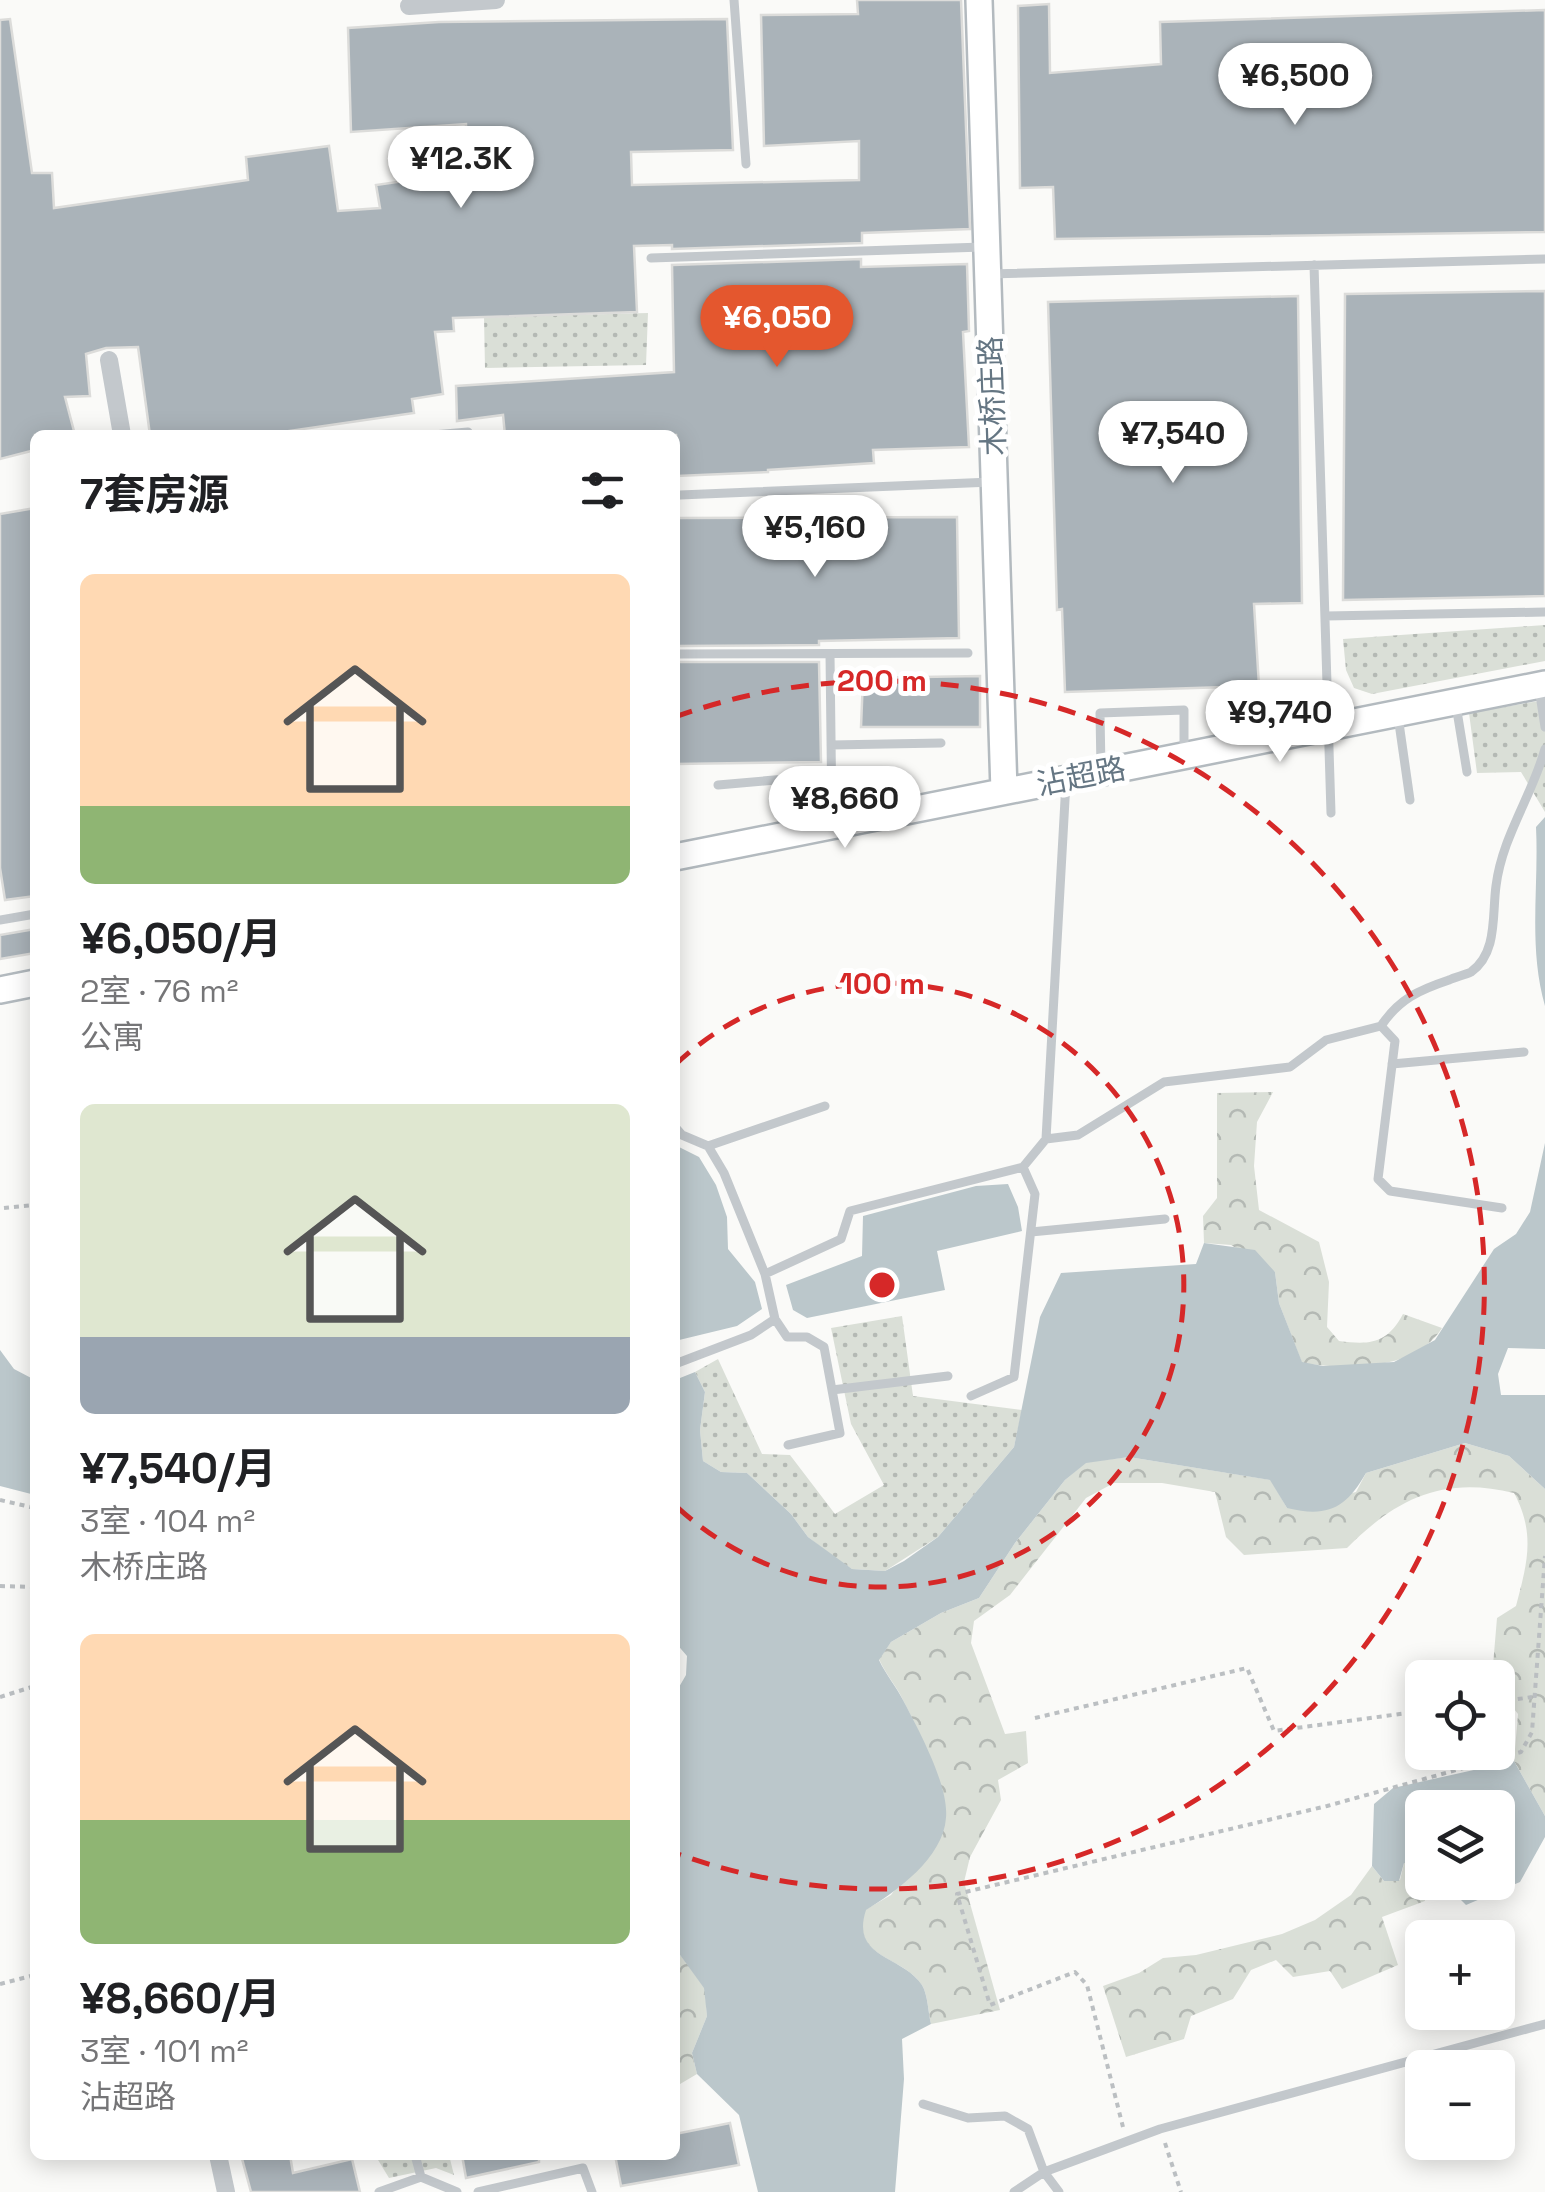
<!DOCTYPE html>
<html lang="zh">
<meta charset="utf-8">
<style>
body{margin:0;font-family:"Space Grotesk","Noto Sans SC",sans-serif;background:#f2f2f2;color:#202124;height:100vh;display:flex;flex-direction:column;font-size:38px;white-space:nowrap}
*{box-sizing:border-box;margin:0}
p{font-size:32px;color:#757577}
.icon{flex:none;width:55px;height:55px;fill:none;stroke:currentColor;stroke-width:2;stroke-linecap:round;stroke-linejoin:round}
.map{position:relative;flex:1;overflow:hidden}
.details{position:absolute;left:30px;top:430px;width:650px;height:1730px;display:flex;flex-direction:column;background:#fff;border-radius:15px;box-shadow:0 5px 25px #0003}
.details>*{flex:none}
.tools{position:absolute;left:1405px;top:1660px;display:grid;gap:20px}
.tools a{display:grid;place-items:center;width:110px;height:110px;border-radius:15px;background:#fff;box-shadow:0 5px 25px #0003;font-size:50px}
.price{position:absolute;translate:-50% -85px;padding:0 22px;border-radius:35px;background:#fff;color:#222;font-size:32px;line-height:65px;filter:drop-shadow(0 2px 5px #0008)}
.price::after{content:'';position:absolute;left:50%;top:60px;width:30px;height:22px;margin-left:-15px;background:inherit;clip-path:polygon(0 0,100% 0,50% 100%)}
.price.active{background:#e4572e;color:#fff}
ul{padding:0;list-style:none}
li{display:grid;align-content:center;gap:20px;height:530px;padding:0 50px}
li span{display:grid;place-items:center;height:310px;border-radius:15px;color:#555}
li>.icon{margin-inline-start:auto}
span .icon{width:180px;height:180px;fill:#fffc;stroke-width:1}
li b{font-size:42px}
h2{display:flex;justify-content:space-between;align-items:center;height:120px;padding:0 50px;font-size:42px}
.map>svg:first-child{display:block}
.grass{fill:url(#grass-dots)}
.forest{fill:url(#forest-crowns)}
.water{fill:#bbc7cb}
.building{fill:#aab3b9;stroke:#dcdcda;stroke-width:2.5}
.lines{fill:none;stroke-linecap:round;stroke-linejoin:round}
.secondary-casing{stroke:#b3babf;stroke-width:30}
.path{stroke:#bbbfc2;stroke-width:4;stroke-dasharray:5 5;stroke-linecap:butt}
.lane{stroke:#c3c8cc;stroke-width:9}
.street{stroke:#c3c8cc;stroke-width:18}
.secondary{stroke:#fff;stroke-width:25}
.ring{fill:none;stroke:#d62828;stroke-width:5;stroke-dasharray:18 12}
.labels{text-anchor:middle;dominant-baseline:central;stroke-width:10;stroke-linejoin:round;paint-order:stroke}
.street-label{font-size:30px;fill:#657683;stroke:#fff}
.centre{fill:#d62828;stroke:#fff;stroke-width:5}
.ring-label{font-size:30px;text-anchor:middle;font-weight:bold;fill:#d62828;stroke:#fff;stroke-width:10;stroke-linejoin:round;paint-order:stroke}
</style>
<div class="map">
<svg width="1545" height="2192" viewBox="0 0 1545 2192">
<defs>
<pattern id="grass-dots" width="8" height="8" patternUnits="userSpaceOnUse" patternTransform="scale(2.5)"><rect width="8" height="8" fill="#dadfd7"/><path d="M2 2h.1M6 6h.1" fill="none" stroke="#b4b9b4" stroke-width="1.8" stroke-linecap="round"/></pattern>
<pattern id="forest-crowns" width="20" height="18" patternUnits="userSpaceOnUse" patternTransform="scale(2.5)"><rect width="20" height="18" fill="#dadfd7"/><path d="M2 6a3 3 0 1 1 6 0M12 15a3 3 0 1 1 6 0" fill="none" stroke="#b4b9b4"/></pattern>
</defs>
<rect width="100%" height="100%" fill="#fafaf8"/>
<path class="grass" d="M648 313 646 365 485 368 484 317Z
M1545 625V661L1372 694 1354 688 1346 670 1343 639Z
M1545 700V812L1521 772 1477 773 1469 713Z
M902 1316 913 1396 1022 1410 1014 1447 938 1537 885 1571 852 1569 836 1559 808 1537 791 1514 747 1473 721 1472 703 1461 700 1430 705 1392 695 1372 718 1359 762 1454 790 1455 835 1514 884 1485 851 1424 831 1328Z
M375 2155H449L454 2175 436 2168 389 2178Z"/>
<path class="forest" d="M1273 1092 1257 1122 1254 1166 1259 1210 1319 1242 1329 1282 1327 1327 1339 1341C1370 1345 1387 1344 1403 1314L1442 1328C1415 1371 1347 1370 1302 1363L1279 1303 1275 1272 1231 1245 1204 1243 1203 1216 1217 1198V1093Z
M1465 1443 1509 1456 1545 1489V1816L1514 1761 1518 1714 1498 1689V1678L1492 1677 1497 1618 1516 1606C1527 1564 1536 1534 1514 1493 1443 1476 1397 1498 1347 1548L1244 1555 1226 1537 1215 1492 1162 1483H1114L1086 1498 1010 1595 974 1621 971 1643 1005 1734 1026 1731 1028 1763 998 1780 1001 1800 970 1857 964 1882 1000 2010 931 2024C928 2012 928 1995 922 1985 903 1955 850 1959 865 1910L891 1895 946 1818C940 1776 922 1738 903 1700 896 1685 886 1675 879 1659L891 1642 941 1613 979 1598 1015 1543 1065 1480 1086 1462 1129 1457 1271 1480 1287 1508 1356 1492 1366 1473Z
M1404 1863H1421L1425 1901 1382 1917 1398 1965 1342 1989 1330 1971 1293 1977 1276 1960 1251 1970 1233 1999 1191 2016 1184 2039 1126 2057 1103 1986 1139 1973 1163 1958 1196 1955 1282 1934 1315 1920 1351 1895 1372 1866 1384 1881 1400 1880Z
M675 1948 705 1988 707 2016 692 2053 697 2074 675 2087Z"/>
<path class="water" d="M1545 817V1006C1528 946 1539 888 1536 827Z
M1545 1143V1349L1508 1348 1498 1374 1501 1395H1545V1489L1509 1456 1465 1443 1366 1473C1346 1508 1328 1518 1287 1508L1270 1480 1129 1457 1086 1463 1065 1480 1015 1543 979 1598 941 1613 891 1642 879 1660C886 1675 896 1686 903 1700 918 1729 949 1785 946 1818 943 1858 897 1891 866 1910 850 1959 903 1955 922 1985 928 1995 928 2012 931 2024L902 2039 904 2079 895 2192H758L739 2115 697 2074 692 2053 707 2016 704 1988 675 1948V1694L686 1675 687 1656 675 1642V1380L695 1372 705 1392 700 1430 703 1461 721 1472 747 1473 791 1514 808 1537 852 1569 885 1571 904 1561 938 1537 1014 1447 1040 1317 1061 1273 1196 1264 1204 1243 1255 1250 1275 1272 1279 1303 1302 1362 1323 1366 1394 1362 1435 1340 1494 1249 1516 1234 1530 1212Z
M679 1147 699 1157 716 1185 727 1217 728 1249 755 1282 762 1309 737 1326 675 1341V1148Z
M1008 1184 1018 1207 1022 1231 937 1251 945 1290 807 1318 793 1310 786 1285 862 1256 863 1216 976 1186Z
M0 1350 14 1369 35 1380V1495L0 1486Z
M1514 1761 1545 1816V1837L1520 1882 1466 1905 1444 1883 1498 1882V1808H1422V1864L1404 1863 1399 1881H1384L1372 1866 1374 1804 1393 1788Z"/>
<path class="building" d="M857 0H961L970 229 862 233V243L672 249V245L634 246 637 312 453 318 454 331 435 332 443 394 412 399 414 413 282 432V435H150L138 347 106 348 86 354 90 396 65 397 75 435H35V450L0 459V20L10 19 32 173H52L54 208 248 180 246 157 329 146 338 211 380 208 376 185 467 172 466 124 351 132 348 28 439 22 727 19 733 150 631 152 632 185 859 180V141L764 146 761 15 858 14Z
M1049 4 1050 73 1161 64 1160 22 1545 10V232L1055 239 1053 187 1020 188 1018 6Z
M861 259V267L967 264 969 331 963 332 969 447 873 450 874 463 768 470V472L677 476 676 435H505L503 415 457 421 456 386 674 372 672 265Z
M1545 291V596L1343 600 1345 294Z
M1298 296 1302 603 1254 604 1259 686 1065 692 1062 609 1057 610 1048 302Z
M35 508V896L5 900 0 868V514Z
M957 517 959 638 819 641V645L675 646V518Z
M675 662H819L821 762 675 764Z
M980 676V727H861L863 678Z
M35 929V953L0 959V935Z
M730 2123 739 2165 621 2186 615 2155H675V2134Z
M241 2155H290L293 2173 352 2159 360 2192H251Z
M462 2155H539V2162L466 2178Z"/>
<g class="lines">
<defs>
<path id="secondary" d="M979 0 1004 791
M675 857 1545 684
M0 990 35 983"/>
</defs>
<use href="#secondary" class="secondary-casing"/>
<path class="path" d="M4 1208 35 1205
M0 1500 35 1508
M0 1586 35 1587
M0 1697 35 1686
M1498 1702 1532 1697
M1035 1718 1247 1668 1274 1731 1422 1711
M0 1984 35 1975
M1123 2127 1087 1985 1075 1972 990 2005 957 1894 1327 1806 1521 1752 1532 1732 1545 1556
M1165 2143 1181 2192"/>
<path class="lane" d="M734 0 746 164
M651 258 983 247
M1314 265 1331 813
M988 274 1545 259
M433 435 468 432V435
M680 495 992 482
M1326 616 1545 612
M675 654 968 653
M830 654 832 821
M1539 688 1545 727
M1456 705 1467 772
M1398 716 1410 800
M831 745 941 743
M1101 769 1100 713 1184 710V754
M718 785 832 775
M0 920 35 914
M1381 1026 1395 1041 1378 1179 1390 1191 1502 1208
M1392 1064 1524 1052
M675 1127 682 1135 708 1146 724 1173 765 1274 775 1319 751 1335 675 1364
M1046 1139 1066 782
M708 1146 825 1106
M1031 1232 1165 1219
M765 1274 841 1239 850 1211 1023 1167 1046 1139 1078 1135 1164 1082 1290 1067 1326 1040 1381 1026C1399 999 1419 990 1449 980 1455 977 1465 975 1471 972 1498 953 1492 914 1496 886 1502 837 1532 796 1545 749
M775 1319 787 1337H807L824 1347 840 1433 788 1445
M832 1390 948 1376
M971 1396 1014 1377 1035 1194 1023 1167
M923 2104 968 2118 1005 2116 1028 2129 1044 2172 1059 2192
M415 2155 421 2177
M379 2192 421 2177 457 2192
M478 2192 583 2168 592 2192
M1014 2192 1044 2172 1160 2129 1545 2024"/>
<path class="street" d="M409 6 496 0
M109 360 122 435
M218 2155 226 2192"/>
<use href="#secondary" class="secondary"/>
</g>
<g class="ring">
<path d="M676 1064A302 302 0 1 1 676 1506"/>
<path d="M675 717A604 604 0 1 1 675 1853"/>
</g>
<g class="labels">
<g class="street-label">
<text transform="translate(992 396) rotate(-92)">木桥庄路</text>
<text transform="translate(1081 776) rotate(-11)">沾超路</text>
</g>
</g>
<circle cx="882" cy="1285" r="15" class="centre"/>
<g class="ring-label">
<text x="882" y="691">200 m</text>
<text x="882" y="994">100 m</text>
</g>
</svg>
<div class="tools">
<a><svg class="icon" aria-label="locate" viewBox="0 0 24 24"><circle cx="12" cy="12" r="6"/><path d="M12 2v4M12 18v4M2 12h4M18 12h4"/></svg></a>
<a><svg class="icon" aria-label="layers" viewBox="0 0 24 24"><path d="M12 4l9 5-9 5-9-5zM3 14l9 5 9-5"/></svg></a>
<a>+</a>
<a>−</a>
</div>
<b class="price" style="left:1295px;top:128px">¥6,500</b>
<b class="price" style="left:461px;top:211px">¥12.3K</b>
<b class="price active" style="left:777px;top:370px">¥6,050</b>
<b class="price" style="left:1173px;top:486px">¥7,540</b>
<b class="price" style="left:815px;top:580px">¥5,160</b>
<b class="price" style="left:1280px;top:765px">¥9,740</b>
<b class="price" style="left:845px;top:851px">¥8,660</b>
<section class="details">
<h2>7套房源<svg class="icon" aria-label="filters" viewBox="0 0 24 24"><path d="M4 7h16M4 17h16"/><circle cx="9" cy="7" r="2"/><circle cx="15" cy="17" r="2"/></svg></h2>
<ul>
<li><span style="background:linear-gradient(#ffd9b3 75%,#8fb573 0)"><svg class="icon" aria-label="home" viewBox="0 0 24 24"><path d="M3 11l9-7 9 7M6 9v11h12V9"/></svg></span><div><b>¥6,050/月</b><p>2室 · 76 m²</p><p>公寓</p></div></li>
<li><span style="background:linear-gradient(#dfe7d0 75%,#9aa5b1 0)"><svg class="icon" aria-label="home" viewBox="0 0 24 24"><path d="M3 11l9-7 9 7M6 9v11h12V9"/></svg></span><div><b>¥7,540/月</b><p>3室 · 104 m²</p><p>木桥庄路</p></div></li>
<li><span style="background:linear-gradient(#ffd9b3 60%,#8fb573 0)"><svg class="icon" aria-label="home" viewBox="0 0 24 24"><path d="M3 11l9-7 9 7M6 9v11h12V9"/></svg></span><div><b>¥8,660/月</b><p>3室 · 101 m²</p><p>沾超路</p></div></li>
</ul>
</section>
</div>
